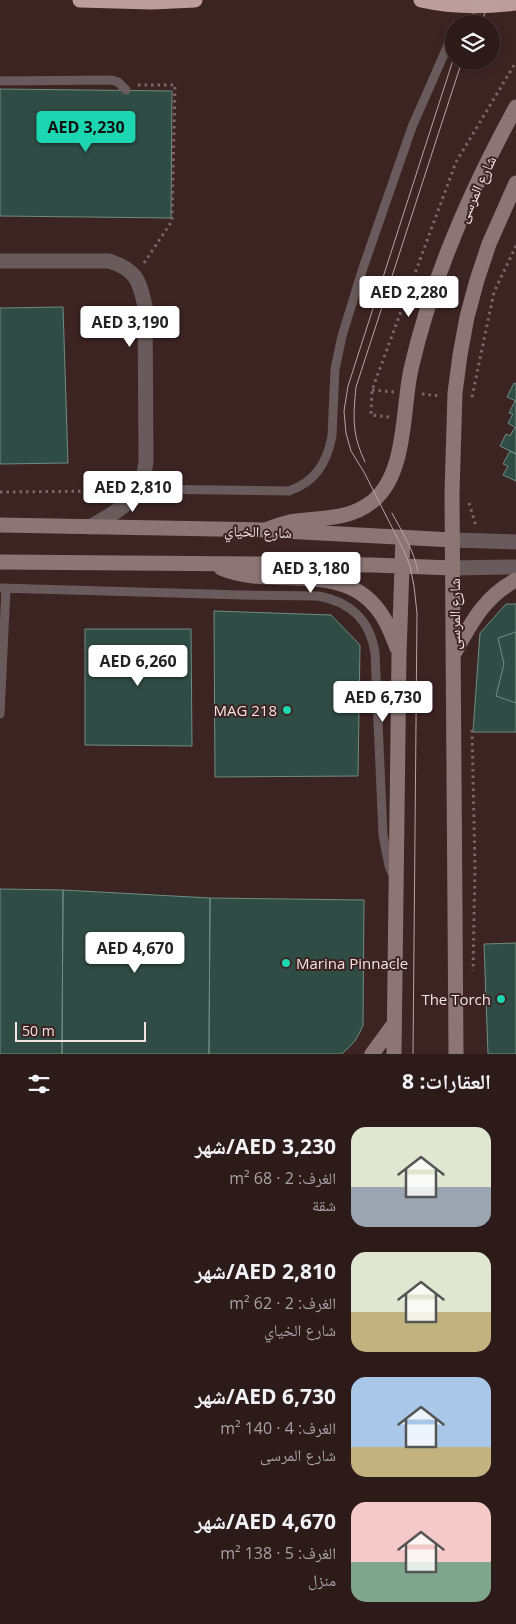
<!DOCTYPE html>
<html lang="ar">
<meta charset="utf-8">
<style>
body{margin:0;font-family:"Open Sans","Noto Naskh Arabic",sans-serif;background:#392827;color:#f1f3f6;direction:rtl;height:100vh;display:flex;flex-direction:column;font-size:19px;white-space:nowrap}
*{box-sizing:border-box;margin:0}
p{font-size:16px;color:#a7a1a2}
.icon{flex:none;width:28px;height:28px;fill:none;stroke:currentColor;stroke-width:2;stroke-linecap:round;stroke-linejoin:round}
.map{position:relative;height:1054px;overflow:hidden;direction:ltr}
.drawer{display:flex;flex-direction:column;background:#2d1b1a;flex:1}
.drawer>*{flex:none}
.fabs{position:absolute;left:445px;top:15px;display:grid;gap:10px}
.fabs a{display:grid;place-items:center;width:55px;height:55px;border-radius:50%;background:#2d1b1a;box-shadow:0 2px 8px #0003,0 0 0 1px #483939;font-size:25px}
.scale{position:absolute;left:15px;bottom:12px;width:131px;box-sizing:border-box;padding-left:5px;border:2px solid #f3e2e1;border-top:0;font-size:14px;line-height:18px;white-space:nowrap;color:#f3e2e1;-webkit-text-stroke:4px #3c2423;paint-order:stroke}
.price{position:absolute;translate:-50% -42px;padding:0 11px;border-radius:5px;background:#fff;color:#222;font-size:16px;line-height:32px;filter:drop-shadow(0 1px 2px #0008)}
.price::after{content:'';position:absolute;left:50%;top:30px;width:15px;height:11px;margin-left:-8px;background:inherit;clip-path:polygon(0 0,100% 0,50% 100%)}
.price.on{background:#1cd5b1;color:#111}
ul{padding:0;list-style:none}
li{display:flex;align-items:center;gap:15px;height:125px;padding:0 25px}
li span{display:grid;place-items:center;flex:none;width:140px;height:100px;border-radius:15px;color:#555}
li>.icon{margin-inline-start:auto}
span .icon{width:60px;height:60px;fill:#fffc;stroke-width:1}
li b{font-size:21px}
h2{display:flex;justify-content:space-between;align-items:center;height:60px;padding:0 25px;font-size:21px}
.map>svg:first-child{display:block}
.building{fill:#304d45;stroke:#6e8d83}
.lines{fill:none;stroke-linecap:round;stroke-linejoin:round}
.path{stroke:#7d6766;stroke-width:3;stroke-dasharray:2.5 4;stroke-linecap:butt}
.lane{stroke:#695b5b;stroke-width:9}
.street{stroke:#695b5b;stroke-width:15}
.secondary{stroke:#8b7675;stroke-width:15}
.highway{stroke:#bd9d9c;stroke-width:15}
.tram{stroke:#b7a4a3;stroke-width:1}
.poi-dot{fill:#1cd5b1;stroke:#3c2423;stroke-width:2}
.labels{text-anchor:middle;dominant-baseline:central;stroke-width:4;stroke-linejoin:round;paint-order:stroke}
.street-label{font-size:15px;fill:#f3e2e1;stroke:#3c2423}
.poi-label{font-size:15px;fill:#f3e2e1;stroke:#3c2423;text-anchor:end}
</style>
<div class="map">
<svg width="516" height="1054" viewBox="0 0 516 1054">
<rect width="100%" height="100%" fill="#3c2423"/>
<path class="building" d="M0 89 172 91 171 218 0 216Z
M63 307 68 463 0 464V308Z
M514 383 516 384V401L507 397Z
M515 401H516V428L508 423 513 414 509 413Z
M515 427 516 428V454L500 446 506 434 510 436Z
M510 451 516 454V481L503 475 508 466 503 464Z
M506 604H516V732H473L480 633Z
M214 611 331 615 360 645 358 776 215 777Z
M85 629H191L192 746 85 745Z
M516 632V703L496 696 504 664 498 638Z
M0 889 63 890 62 1054H0Z
M63 890 210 898 209 1054H62Z
M210 898 364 900 363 1026 355 1041 342 1054H209Z
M516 943V1054H488L484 944Z"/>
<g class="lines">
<path class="path" d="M138 85H175L172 221 144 263
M372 390 394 392
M422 394 441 396
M472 397 494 292 516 246
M389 417 371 415 372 390 456 162 516 62
M0 492 105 491 116 486 119 489
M469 503 476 526
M472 730 475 867 473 971"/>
<path class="lane" d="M0 81 112 80 118 82 126 90
M140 489 289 491C315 482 327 463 332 436L335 369 342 336 363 268 412 127 452 36
M0 588 242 595 318 596C351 602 370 620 375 653L383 835 389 866 393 875
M0 714 6 588"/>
<path class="street" d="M0 261H109C136 270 139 279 145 306L146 461C142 501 122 508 90 527
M453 540 516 542
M453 568 516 567"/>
<path class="secondary" d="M0 525 265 530 453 540
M265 530C273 527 282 524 290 522 320 517 348 521 373 501 407 473 402 410 411 369 432 277 471 189 516 107
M0 562 373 565 453 568
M221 568C275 591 347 557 383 617 389 626 393 638 397 648
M455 652C471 623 485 596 516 580
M372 1054 394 1024
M394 1054 399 655 403 537
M456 1054 452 493 455 393 460 355 467 317 477 280 489 244 516 183"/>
<path class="highway" d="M80 0 152 2 195 0
M421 0C452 7 485 7 516 3"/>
<path class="tram" d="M469 24 480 0
M480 24 491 0
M365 462C352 434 353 418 356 387L462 61
M392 513C402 532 414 550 418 572
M413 1054 417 613 414 586 410 566 404 551 364 472 351 451 346 433 344 411 348 386 454 57"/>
</g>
<g class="poi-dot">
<circle cx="287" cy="710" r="5"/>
<circle cx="286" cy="963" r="5"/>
<circle cx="501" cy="999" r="5"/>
</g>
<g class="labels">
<g class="street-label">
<text transform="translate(476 189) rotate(-65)">شارع المرسى</text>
<text transform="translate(258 531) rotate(2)">شارع الخياي</text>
<text transform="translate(454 614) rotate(-90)">شارع المرسى</text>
</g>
<g class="poi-label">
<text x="277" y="710">MAG 218</text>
<text x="296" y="963" text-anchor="start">Marina Pinnacle</text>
<text x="491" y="999">The Torch</text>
</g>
</g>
</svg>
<div class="fabs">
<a><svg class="icon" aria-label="layers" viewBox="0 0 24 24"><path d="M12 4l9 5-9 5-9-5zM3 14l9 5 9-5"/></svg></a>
</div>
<div class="scale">50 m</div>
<b class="price on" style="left:86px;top:153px">AED 3,230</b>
<b class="price" style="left:409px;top:318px">AED 2,280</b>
<b class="price" style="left:130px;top:348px">AED 3,190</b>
<b class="price" style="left:133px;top:513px">AED 2,810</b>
<b class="price" style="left:311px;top:594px">AED 3,180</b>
<b class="price" style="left:138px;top:687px">AED 6,260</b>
<b class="price" style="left:383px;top:723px">AED 6,730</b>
<b class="price" style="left:135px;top:974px">AED 4,670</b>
</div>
<section class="drawer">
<h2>العقارات: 8<svg class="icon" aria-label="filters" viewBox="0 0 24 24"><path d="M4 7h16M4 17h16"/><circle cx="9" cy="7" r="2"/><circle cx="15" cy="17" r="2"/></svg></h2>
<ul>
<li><span style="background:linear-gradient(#dfe7d0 60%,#9aa5b1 0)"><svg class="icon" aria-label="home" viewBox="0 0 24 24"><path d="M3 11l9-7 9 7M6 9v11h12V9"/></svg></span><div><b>AED 3,230/شهر</b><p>الغرف: 2 · 68 m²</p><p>شقة</p></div></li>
<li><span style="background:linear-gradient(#dfe7d0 60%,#c2b280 0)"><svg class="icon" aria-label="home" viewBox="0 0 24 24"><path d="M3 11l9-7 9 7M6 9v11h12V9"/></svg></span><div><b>AED 2,810/شهر</b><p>الغرف: 2 · 62 m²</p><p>شارع الخياي</p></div></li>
<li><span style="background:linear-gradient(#a9c7e8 70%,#c2b280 0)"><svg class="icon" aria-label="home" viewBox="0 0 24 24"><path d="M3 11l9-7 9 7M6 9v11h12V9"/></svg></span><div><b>AED 6,730/شهر</b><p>الغرف: 4 · 140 m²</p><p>شارع المرسى</p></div></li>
<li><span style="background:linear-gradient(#f6c9c9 60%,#7fa58c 0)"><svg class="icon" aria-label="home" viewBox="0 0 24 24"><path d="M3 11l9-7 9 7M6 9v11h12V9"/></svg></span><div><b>AED 4,670/شهر</b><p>الغرف: 5 · 138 m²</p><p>منزل</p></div></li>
</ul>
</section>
